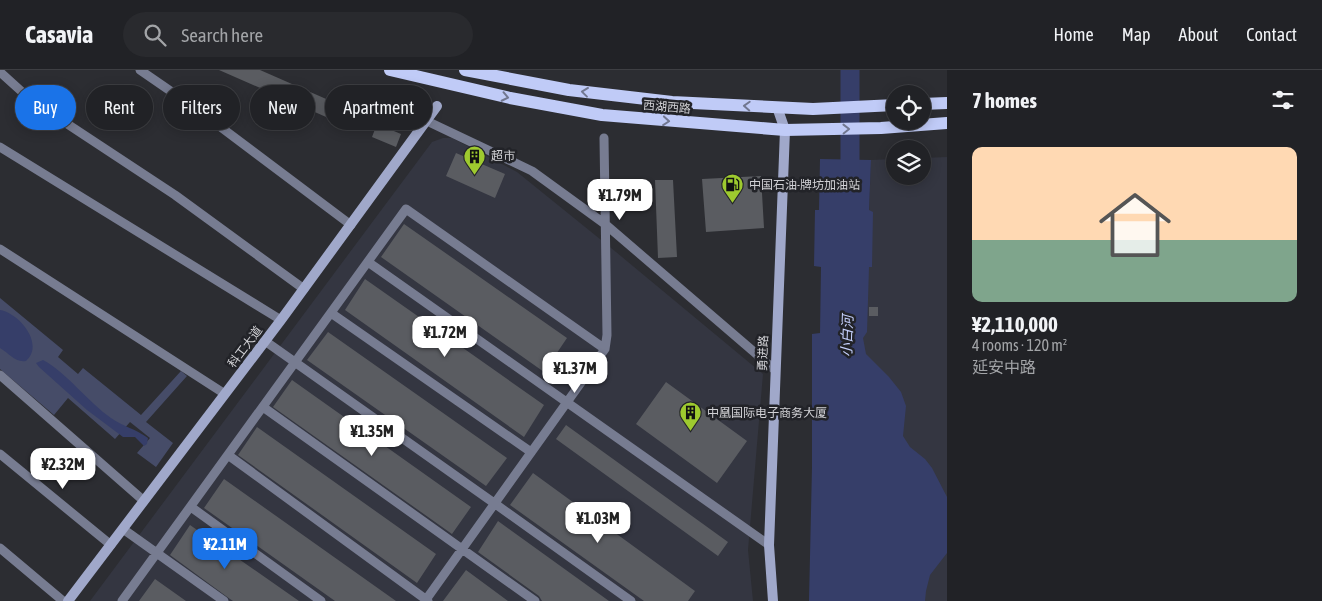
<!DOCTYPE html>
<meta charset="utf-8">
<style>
body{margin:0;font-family:"Asap Condensed","Noto Sans SC",sans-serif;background:#292a2e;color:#f1f3f6;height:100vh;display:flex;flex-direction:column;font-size:19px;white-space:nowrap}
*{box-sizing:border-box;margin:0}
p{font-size:16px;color:#a2a4a7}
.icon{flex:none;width:28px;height:28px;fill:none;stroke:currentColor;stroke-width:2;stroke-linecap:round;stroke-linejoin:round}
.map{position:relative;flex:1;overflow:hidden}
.drawer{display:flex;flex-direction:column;background:#212226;width:375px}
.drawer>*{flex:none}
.banner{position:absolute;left:15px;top:15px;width:475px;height:45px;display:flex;gap:10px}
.buttons{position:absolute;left:886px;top:15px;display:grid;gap:10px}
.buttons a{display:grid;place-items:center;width:45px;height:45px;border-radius:50%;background:#212226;box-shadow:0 2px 12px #0003,0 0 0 1px #3e3f43;font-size:25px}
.price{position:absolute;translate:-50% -42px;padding:0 11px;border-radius:10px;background:#fff;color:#222;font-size:16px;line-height:32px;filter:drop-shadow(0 1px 2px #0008)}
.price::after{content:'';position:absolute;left:50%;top:30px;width:15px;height:11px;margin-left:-8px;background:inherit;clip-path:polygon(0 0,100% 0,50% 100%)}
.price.current{background:#1a73e8;color:#fff}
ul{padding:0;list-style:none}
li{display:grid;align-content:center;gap:10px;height:265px;padding:0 25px}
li+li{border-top:1px solid #3e3f43}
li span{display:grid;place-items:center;height:155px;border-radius:10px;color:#555}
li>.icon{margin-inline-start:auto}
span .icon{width:90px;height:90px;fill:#fffc;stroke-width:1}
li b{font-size:21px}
h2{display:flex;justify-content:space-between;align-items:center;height:60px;padding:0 25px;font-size:21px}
.pill{padding:0 18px;border-radius:22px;background:#212226;box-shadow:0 2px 12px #0003,0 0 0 1px #3e3f43;font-size:18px;line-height:45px}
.pill.current{background:#1a73e8;color:#fff}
header{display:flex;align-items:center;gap:30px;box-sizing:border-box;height:70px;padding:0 25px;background:#212226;border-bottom:1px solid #3e3f43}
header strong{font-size:24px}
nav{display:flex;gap:28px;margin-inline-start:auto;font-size:18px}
.search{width:350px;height:45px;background:#292a2e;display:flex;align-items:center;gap:12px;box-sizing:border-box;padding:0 18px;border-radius:28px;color:#a2a4a7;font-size:19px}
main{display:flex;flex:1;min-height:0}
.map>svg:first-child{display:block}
.built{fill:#343641}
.green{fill:#464c68}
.water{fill:#363e69}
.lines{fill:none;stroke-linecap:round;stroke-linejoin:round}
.river{stroke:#363e69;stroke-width:19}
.building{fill:#5a5c61}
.street{stroke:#777c91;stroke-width:9}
.secondary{stroke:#a0a8ca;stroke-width:10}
.primary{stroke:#c0cbf7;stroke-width:12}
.oneway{stroke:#717790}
.labels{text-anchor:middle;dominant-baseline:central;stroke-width:5;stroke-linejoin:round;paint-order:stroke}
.street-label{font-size:12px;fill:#d1d1d5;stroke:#222328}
.poi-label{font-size:12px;fill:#d1d1d5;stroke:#222328;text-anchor:start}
.water-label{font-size:14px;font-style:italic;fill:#c6d1fd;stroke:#222328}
</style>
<header>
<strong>Casavia</strong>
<div class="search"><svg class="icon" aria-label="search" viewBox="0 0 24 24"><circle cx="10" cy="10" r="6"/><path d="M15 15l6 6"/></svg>Search here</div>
<nav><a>Home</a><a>Map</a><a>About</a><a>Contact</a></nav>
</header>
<main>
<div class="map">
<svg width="947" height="531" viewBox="0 0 947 531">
<rect width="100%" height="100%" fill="#2c2d32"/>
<path class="built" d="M443 68H452L517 102 616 182 763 304 748 480 753 531H90L432 72Z
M947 87V531H858L850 504 869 140 871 90 895 89V106H922L923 88Z"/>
<path class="green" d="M0 228 63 280 58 287 78 304 83 298 141 345 181 301 187 306 146 352 173 373 156 397 137 383 150 368 130 352 115 369 68 328 54 345 0 299Z"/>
<path class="water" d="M820 89 871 90 869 140 873 142 872 197H869L867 262 863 268 866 284 889 307 901 322 906 336 903 366 910 377 925 389 932 398 947 427V483L930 505 926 521 925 531H809L812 397V264L820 263 821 197 814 196 815 140H819Z
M0 240C19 243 45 274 26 291 15 293 9 283 0 278Z
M43 290C67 303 88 332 111 348 122 356 136 359 148 368L147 374 144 376 135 367H123L87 340 39 297 36 293Z"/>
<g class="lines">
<path class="river" d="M850 0V115"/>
</g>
<path class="building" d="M219 0H260L349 39 342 54Z
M377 54 401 64 396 77 372 67Z
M456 83 505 104 495 128 446 106Z
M761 106 764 158 706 162 702 109Z
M655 110H673L677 187 658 188Z
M404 154 567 268 544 302 381 187Z
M365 209 544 335 524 367 345 240Z
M869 237H878V246H869Z
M328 262 507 388 486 416 307 290Z
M292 310 471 437 452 464 273 337Z
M666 312 747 371 717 413 636 354Z
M566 355 728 472 718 486 556 369Z
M257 357 436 484 417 513 238 385Z
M533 403 695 521 688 531H644L510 435Z
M224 409 396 531H335L204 438Z
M498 451 609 531H542L539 526 478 482Z
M190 455 299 531H233L230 529 170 485Z
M466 500 508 531H443Z
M155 509 186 531H139Z"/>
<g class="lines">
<path class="street" d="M140 0 198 40 351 155
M0 2 31 30 175 125 304 219
M431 53 532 101 605 154 775 300
M0 77 281 250
M0 179 225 324
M368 192 769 475
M331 243 531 382
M265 271 494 433 631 531
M0 305 144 431
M263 337 535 531
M0 384 111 475
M228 385 428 531
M191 437 321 531
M123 459 224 531
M0 478 63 531
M122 531 406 139 605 279
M425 531 605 279 607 265 604 68"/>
<path class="secondary" d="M68 531 281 250 437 36
M773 531 769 475 785 60 777 37"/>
<path class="primary" d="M390 0 510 28 602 45 785 60 881 58 947 53
M465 0 569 20 672 32 813 39 895 35
M922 34 947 33"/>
</g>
<defs><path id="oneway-chevron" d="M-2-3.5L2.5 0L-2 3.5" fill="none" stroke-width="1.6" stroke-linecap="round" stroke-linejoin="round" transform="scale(1.25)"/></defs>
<g class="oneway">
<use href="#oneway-chevron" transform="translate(585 22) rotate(-173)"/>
<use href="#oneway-chevron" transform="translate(505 27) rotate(12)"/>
<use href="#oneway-chevron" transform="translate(747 36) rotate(-177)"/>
<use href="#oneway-chevron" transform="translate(666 51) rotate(5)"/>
<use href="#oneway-chevron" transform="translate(846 59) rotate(-1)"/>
</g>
<defs>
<symbol id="building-pin" viewBox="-11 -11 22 30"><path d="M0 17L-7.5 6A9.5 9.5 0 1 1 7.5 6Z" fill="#9eca2f" stroke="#222328"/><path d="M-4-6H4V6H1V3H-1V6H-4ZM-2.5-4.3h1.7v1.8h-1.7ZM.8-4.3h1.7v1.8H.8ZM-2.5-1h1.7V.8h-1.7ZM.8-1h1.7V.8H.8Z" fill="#111"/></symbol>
<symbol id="fuel-pin" viewBox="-11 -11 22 30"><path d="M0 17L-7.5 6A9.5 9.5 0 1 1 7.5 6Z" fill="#9eca2f" stroke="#222328"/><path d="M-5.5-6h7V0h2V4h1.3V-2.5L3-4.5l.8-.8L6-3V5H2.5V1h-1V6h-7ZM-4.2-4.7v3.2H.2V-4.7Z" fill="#111"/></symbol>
</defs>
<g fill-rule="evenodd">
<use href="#building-pin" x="462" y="74" width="25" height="34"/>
<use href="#fuel-pin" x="720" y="102" width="25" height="34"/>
<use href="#building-pin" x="678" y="330" width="25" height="34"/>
</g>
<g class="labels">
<g class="street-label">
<text transform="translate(667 37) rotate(5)">西湖西路</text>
<text transform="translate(245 277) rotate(-53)">科工大道</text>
<text transform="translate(763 283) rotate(-88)">勇进路</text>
</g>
<g class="poi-label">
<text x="491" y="86">超市</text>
<text x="749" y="115">中国石油-牌坊加油站</text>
<text x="707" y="343">中凰国际电子商务大厦</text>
</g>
<g class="water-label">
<text transform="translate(847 266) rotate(-88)">小白河</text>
</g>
</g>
</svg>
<div class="buttons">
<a><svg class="icon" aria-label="locate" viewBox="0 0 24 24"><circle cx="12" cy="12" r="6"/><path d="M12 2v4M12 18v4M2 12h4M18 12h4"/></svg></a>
<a><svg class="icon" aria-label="layers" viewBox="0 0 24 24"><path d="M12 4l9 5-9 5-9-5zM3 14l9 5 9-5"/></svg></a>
</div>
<b class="price" style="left:620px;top:151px">¥1.79M</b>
<b class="price" style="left:445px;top:288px">¥1.72M</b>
<b class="price" style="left:575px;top:324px">¥1.37M</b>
<b class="price" style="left:372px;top:387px">¥1.35M</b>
<b class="price" style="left:63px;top:420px">¥2.32M</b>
<b class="price" style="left:598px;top:474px">¥1.03M</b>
<b class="price current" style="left:225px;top:500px">¥2.11M</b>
<div class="banner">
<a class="pill current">Buy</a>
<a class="pill">Rent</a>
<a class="pill">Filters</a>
<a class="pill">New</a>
<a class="pill">Apartment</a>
</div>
</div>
<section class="drawer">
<h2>7 homes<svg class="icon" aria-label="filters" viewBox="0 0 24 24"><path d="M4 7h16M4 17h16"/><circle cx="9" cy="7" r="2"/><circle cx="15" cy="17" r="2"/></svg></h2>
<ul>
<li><span style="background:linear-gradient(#ffd9b3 60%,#7fa58c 0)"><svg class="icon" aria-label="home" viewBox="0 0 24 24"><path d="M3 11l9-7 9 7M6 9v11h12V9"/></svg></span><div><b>¥2,110,000</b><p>4 rooms · 120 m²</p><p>延安中路</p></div></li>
</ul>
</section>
</main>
